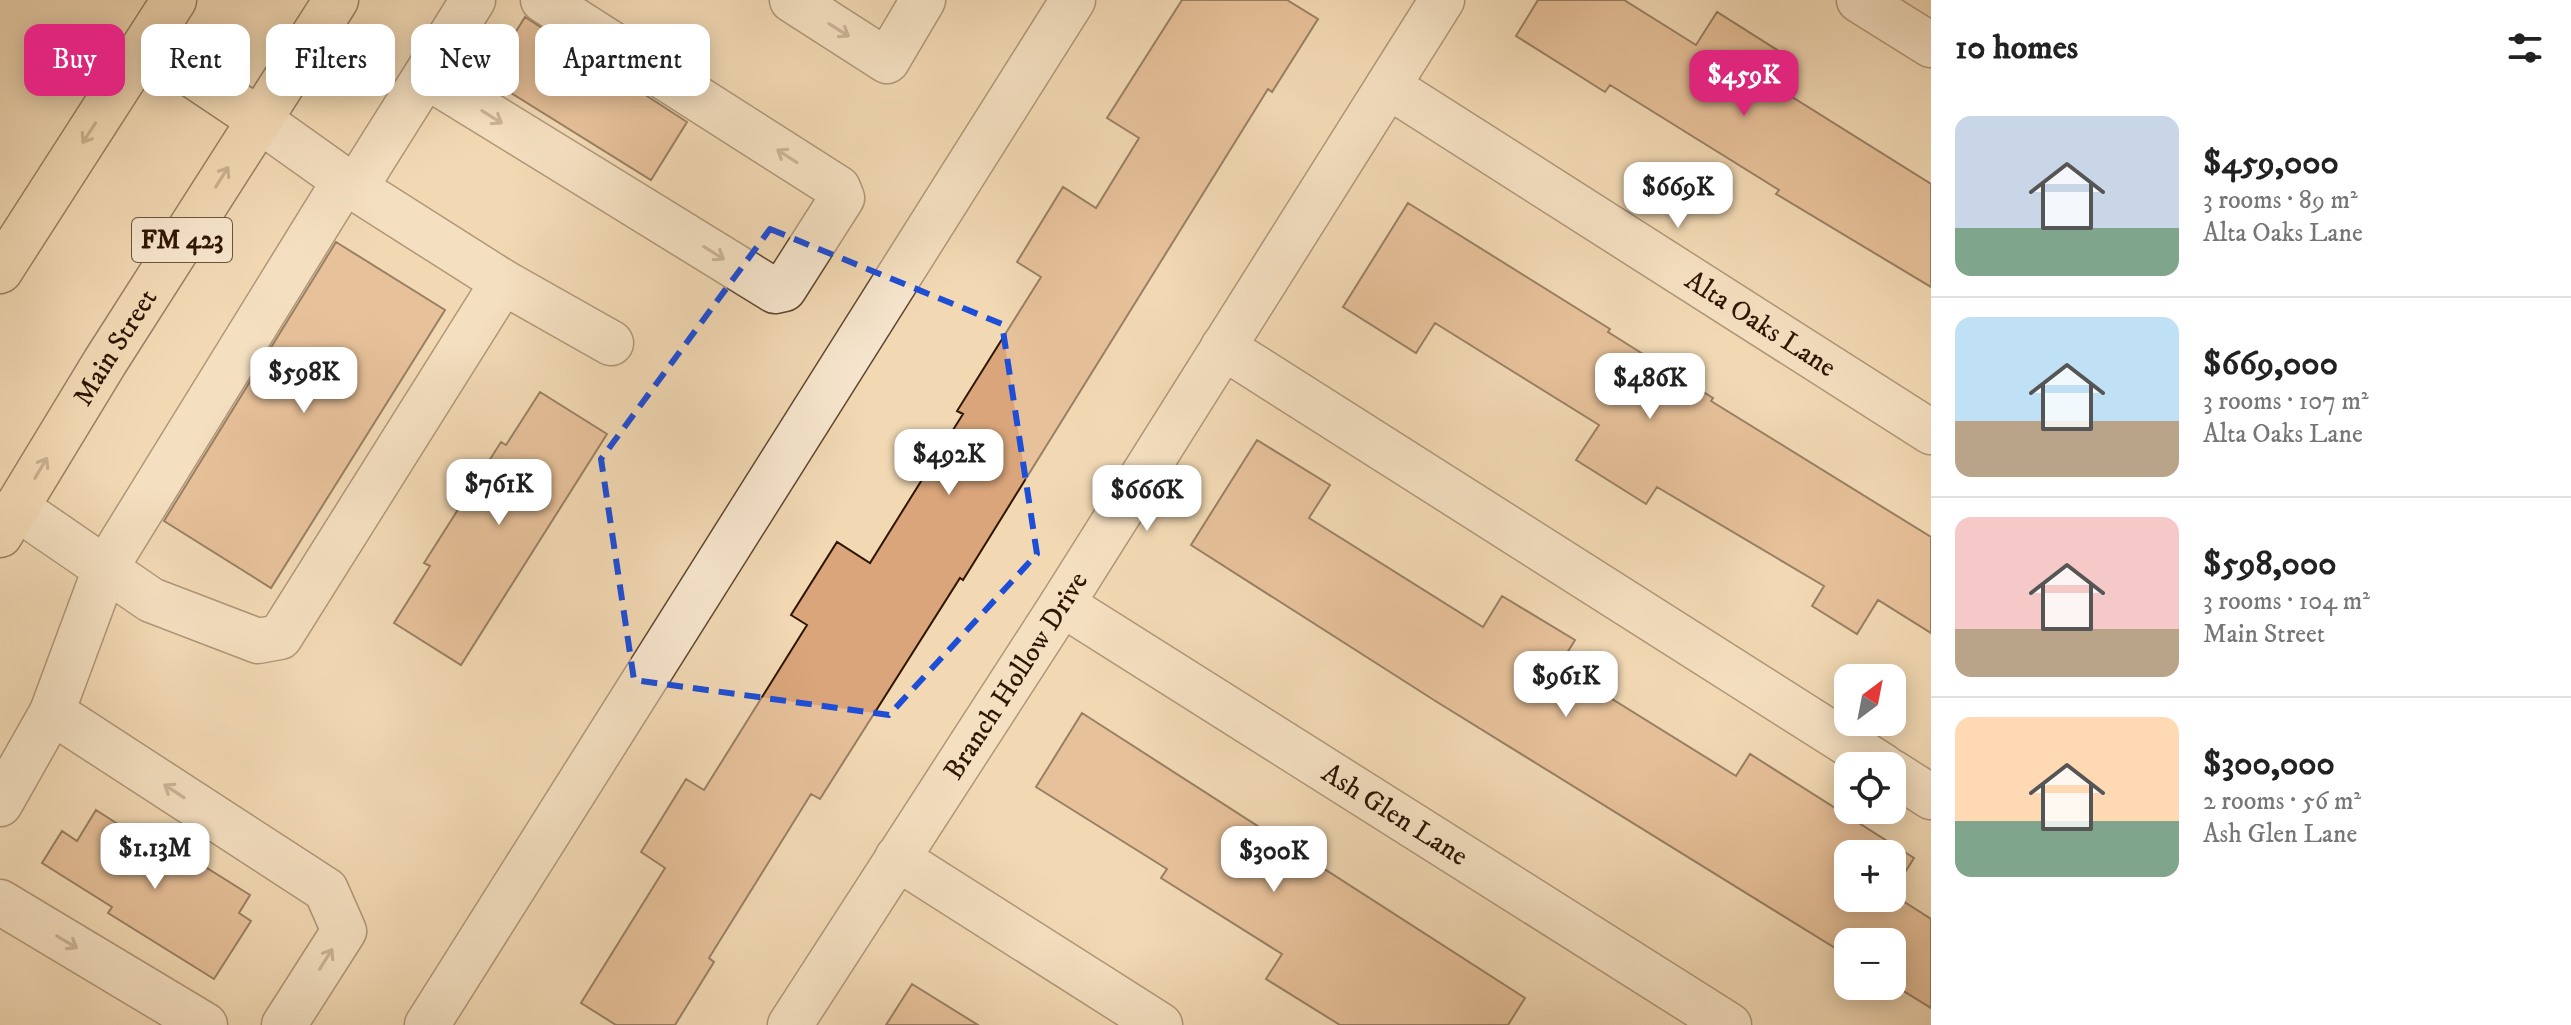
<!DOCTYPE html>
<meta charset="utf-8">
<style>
body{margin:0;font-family:"IM FELL DW Pica",serif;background:#f2f2f2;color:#222;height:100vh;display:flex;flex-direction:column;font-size:30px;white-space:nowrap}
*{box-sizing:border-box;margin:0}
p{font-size:26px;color:#767676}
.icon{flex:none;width:44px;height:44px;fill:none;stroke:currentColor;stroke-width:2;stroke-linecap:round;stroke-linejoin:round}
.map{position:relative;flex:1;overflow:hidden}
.panel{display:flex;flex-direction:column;background:#fff;width:640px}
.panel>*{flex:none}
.guide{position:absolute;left:24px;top:24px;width:760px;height:72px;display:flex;gap:16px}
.needle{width:52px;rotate:32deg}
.controls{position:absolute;left:1834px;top:664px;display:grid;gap:16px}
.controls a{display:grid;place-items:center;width:72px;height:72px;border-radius:16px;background:#fff;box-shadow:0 4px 20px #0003;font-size:40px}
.price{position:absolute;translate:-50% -68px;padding:0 18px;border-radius:16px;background:#fff;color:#222;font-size:26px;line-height:52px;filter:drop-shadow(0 2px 4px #0008)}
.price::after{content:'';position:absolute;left:50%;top:48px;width:24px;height:18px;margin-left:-12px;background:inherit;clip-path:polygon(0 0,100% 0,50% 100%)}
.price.selected{background:#db2777;color:#fff}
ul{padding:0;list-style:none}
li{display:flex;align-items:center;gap:24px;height:200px;padding:0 24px}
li+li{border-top:2px solid #e0e0e0}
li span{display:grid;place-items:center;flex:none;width:224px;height:160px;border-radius:16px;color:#555}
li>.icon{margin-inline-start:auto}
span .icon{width:96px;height:96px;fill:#fffc;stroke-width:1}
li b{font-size:34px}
h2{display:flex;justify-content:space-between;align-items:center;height:96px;padding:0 24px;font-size:34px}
.chip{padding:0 28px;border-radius:16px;background:#fff;box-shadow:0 4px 20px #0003;font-size:28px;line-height:72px}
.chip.selected{background:#db2777;color:#fff}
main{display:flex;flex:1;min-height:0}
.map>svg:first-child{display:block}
.building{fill:#daa57b;stroke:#2e1603;stroke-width:2}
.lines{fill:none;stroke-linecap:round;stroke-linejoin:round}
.minor-casing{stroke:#5f472f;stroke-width:47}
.major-casing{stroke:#2e1603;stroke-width:47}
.minor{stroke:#f7e6ce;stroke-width:44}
.major{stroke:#f2d9b4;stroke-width:44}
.oneway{stroke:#9d8873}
.oneway2{stroke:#9a8164}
.marked{fill:none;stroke:#1d4ed8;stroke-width:6;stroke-dasharray:16 10;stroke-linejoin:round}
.labels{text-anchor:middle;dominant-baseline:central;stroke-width:6;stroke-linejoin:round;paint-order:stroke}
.shield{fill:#f7e6ce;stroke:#6a5440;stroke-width:2}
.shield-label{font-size:26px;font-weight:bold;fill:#2e1603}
.street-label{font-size:28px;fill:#2e1603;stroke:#f7e6ce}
</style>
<main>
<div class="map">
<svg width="1931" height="1025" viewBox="0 0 1931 1025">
<rect width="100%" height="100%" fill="#f2d9b4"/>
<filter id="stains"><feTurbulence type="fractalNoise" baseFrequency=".0025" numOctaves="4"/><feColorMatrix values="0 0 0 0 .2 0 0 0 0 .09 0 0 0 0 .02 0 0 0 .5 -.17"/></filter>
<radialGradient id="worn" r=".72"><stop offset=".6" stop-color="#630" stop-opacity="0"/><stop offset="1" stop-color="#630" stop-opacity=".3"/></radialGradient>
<path class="building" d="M1182 0H1287L1318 19 1272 92 1268 89 963 580 960 578 820 799 811 794 709 958 714 962 675 1025H616L581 1003 665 868 641 852 686 779 704 790 807 625 791 615 837 542 870 563 963 414 957 411 1041 277 1017 262 1063 187 1096 208 1139 138 1107 118Z
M1538 0H1624L1696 45 1717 12 1790 58 1773 85 1931 184V287L1776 194 1779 190 1610 85 1605 92 1516 36Z
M525 17 687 122 651 180 487 78Z
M1408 203 1610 329 1608 332 1713 398 1711 401 1931 537V633L1878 600 1857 634 1812 606 1824 586 1657 487 1646 504 1576 460 1599 425 1435 323 1416 353 1343 307Z
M336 242 445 310 271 588 164 521Z
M540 392 607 434 461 665 394 623 430 566 424 563 501 442 506 445Z
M1257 440 1330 485 1309 518 1483 627 1502 596 1575 640 1559 666 1736 776 1750 754 1914 858 1892 893V854H1848V898H1892V894L1931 919V1008L1892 984V942H1848V956L1437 702 1191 545Z
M1082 713 1525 998 1508 1025H1340L1266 979 1282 954 1161 878 1167 869 1036 787Z
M96 810 138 837 143 828 250 895 239 913 251 921 214 979 108 913 112 907 42 863 62 831 77 841Z
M912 984 978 1025H886Z"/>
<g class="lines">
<defs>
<g id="minor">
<path d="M792 0 887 61 923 0"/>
<path d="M1859 0 1931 45"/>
<path d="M426 76 775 291 784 289 842 198 838 188 543 0"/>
<path id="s1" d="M1388 86 1931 432"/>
<path d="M355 188 473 0"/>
<path d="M503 282 611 343"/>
<path d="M1223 347 1883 766"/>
<path d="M17 508 151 600 258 641 280 637 503 282 355 188 258 119"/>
<path id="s2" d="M1062 604 1729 1025"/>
<path d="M52 712 326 890 344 931 284 1025"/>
<path d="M1892 772 1931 797"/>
<path d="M0 804 52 712 105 569 345 180"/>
<path d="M897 858 1160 1025"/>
<path d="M0 902 205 1025"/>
<path d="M427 1025 1073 0"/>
<path id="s3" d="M790 1025 1062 604 1442 0"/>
</g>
<g id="major">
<path d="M146 44 258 119"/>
<path d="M0 271 174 0"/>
<path id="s4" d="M0 535 105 362 336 0"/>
</g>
</defs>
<use href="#minor" class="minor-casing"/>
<use href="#major" class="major-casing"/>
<use href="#minor" class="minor"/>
<use href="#major" class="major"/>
</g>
<defs><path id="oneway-shaft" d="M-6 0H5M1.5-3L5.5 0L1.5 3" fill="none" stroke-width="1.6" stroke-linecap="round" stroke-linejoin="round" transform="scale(2)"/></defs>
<g class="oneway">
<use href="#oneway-shaft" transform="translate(839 30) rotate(32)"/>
<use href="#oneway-shaft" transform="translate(492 117) rotate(32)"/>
<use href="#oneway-shaft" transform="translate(787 156) rotate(-147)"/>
<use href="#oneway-shaft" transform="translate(714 253) rotate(32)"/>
<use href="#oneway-shaft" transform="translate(174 791) rotate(-147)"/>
<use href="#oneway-shaft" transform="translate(67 942) rotate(31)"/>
<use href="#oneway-shaft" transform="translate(326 959) rotate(-58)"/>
</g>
<g class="oneway2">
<use href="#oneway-shaft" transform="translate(89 133) rotate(123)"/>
<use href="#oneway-shaft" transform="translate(222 177) rotate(-58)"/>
<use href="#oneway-shaft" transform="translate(41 468) rotate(-59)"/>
</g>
<path d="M0 0H1931V1025H0ZM770 229 1002 324 1037 554 889 715 634 680 601 459Z" fill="#f2d9b4" fill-opacity=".55" fill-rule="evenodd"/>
<path class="marked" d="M770 229 1002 324 1037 554 889 715 634 680 601 459Z"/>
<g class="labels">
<rect class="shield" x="132" y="218" width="100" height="44" rx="6"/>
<g class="shield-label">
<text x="182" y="240">FM 423</text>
</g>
<g class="street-label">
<text stroke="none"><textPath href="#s1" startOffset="442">Alta Oaks Lane</textPath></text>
<text stroke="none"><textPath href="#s4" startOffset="220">Main Street</textPath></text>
<text stroke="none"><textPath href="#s3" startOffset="416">Branch Hollow Drive</textPath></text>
<text stroke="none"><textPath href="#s2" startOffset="394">Ash Glen Lane</textPath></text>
</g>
</g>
<rect width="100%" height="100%" filter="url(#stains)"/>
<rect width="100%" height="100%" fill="url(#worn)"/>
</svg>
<div class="controls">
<a><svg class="needle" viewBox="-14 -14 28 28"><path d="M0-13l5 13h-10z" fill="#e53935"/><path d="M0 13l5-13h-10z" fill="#767676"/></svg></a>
<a><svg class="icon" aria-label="locate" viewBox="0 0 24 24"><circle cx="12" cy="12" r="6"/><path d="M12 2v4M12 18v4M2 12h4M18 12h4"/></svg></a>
<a>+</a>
<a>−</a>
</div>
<b class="price selected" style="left:1744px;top:118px">$459K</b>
<b class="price" style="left:1678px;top:230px">$669K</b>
<b class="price" style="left:304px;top:415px">$598K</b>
<b class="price" style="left:1650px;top:421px">$486K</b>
<b class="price" style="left:949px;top:497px">$492K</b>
<b class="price" style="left:499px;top:527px">$761K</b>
<b class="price" style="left:1147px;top:533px">$666K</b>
<b class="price" style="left:1566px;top:719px">$961K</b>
<b class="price" style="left:155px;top:891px">$1.13M</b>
<b class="price" style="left:1274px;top:894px">$300K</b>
<div class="guide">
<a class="chip selected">Buy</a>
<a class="chip">Rent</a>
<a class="chip">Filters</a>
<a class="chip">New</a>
<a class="chip">Apartment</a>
</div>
</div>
<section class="panel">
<h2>10 homes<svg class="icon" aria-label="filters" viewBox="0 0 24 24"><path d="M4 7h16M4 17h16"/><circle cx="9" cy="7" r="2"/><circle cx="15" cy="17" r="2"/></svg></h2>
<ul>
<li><span style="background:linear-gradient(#c9d6e8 70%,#7fa58c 0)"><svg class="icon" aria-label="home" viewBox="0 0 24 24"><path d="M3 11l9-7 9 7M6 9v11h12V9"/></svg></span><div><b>$459,000</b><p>3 rooms · 89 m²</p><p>Alta Oaks Lane</p></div></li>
<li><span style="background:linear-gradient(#bfe0f5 65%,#b9a48a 0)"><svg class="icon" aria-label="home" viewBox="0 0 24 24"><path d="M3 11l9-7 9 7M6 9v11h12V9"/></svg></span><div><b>$669,000</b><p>3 rooms · 107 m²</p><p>Alta Oaks Lane</p></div></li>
<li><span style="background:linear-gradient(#f6c9c9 70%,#b9a48a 0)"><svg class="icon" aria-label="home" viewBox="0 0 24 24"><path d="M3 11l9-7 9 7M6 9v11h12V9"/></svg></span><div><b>$598,000</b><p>3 rooms · 104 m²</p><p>Main Street</p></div></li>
<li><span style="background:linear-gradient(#ffd9b3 65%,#7fa58c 0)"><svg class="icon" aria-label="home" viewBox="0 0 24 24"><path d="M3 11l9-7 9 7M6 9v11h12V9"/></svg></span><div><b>$300,000</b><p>2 rooms · 56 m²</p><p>Ash Glen Lane</p></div></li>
</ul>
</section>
</main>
